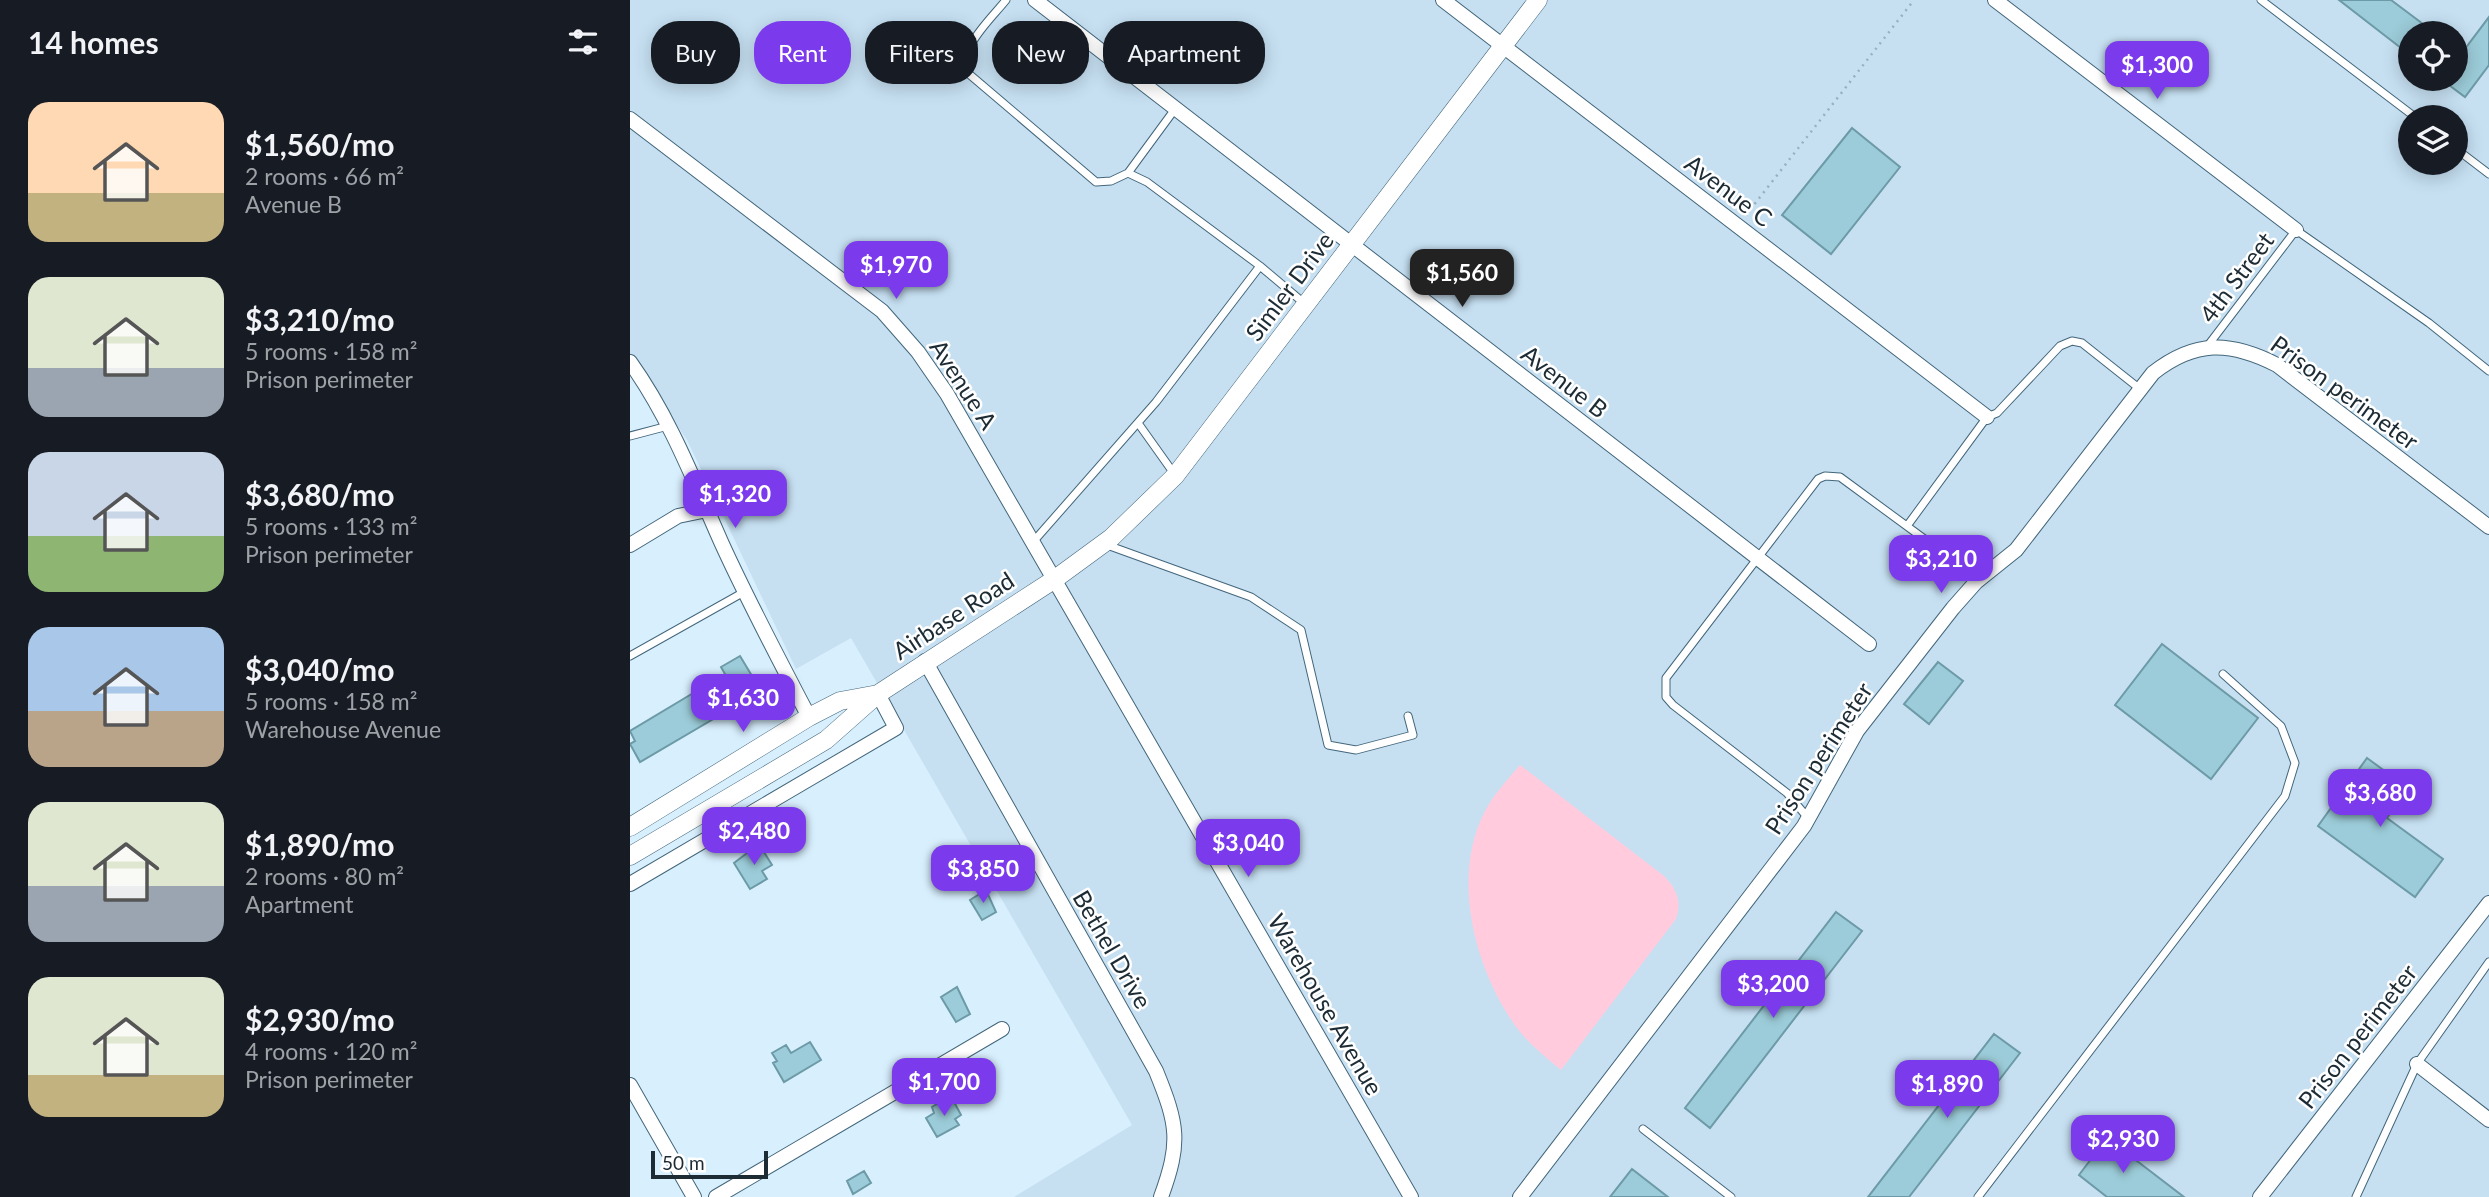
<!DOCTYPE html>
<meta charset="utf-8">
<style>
body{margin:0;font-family:Lato,sans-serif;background:#20242c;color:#f1f3f6;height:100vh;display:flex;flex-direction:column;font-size:26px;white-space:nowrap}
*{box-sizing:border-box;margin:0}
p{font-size:23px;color:#9ea1a6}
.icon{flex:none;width:38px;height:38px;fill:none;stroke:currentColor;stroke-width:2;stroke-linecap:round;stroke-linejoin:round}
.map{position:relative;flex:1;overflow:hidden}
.side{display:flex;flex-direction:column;background:#171b24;width:630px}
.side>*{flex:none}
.hud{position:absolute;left:21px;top:21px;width:665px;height:63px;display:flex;gap:14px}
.tools{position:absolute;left:1768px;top:21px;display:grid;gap:14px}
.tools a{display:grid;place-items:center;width:70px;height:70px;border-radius:50%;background:#171b24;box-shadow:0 4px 18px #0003;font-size:35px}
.scale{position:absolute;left:21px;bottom:18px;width:117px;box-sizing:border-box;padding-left:7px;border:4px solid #1c2b34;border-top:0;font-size:19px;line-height:24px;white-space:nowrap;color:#1c2b34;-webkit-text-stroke:5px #fff;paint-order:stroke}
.price{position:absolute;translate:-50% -60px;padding:0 16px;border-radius:14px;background:#7c3aed;color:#fff;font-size:23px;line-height:46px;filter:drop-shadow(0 2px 4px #0008)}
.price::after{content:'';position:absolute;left:50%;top:42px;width:21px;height:16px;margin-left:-10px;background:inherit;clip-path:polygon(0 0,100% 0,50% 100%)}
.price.active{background:#222;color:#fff}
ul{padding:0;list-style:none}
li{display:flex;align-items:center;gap:21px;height:175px;padding:0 28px}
li span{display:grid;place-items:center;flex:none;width:196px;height:140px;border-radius:21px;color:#555}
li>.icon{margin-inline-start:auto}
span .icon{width:84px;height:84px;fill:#fffc;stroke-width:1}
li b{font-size:30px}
h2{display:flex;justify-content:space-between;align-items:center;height:84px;padding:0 28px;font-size:30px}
.chip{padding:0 24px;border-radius:28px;background:#171b24;box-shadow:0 4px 18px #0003;font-size:24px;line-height:63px}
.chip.active{background:#7c3aed;color:#fff}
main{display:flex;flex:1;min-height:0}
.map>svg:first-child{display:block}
.built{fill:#c6e0f2;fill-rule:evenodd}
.green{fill:#ffcbdd}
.building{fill:#9cccd9;stroke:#6c9aa6;stroke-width:2}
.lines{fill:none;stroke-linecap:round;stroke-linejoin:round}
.service-casing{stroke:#43667b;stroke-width:9}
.minor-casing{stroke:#43667b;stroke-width:16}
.tertiary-casing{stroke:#43667b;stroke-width:19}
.path{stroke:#9aafbc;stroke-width:2.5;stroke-dasharray:2 5;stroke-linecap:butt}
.service{stroke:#fff;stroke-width:7}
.minor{stroke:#fff;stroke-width:14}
.tertiary{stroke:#fff;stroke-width:18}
.labels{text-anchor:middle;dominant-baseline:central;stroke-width:5;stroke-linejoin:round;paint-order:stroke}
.street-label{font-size:24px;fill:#1c2b34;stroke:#fff}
</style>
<main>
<section class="side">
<h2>14 homes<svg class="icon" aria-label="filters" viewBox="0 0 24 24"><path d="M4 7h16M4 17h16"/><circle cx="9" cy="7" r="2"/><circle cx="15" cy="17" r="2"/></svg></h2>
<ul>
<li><span style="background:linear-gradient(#ffd9b3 65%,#c2b280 0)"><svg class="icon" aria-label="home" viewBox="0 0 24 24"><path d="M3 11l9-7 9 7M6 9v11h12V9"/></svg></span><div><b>$1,560/mo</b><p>2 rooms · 66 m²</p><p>Avenue B</p></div></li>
<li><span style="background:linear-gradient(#dfe7d0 65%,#9aa5b1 0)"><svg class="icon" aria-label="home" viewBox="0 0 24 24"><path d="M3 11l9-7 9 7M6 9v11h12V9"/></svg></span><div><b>$3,210/mo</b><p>5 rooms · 158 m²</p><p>Prison perimeter</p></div></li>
<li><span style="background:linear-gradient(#c9d6e8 60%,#8fb573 0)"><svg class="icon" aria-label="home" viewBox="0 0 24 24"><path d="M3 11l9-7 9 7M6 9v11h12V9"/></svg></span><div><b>$3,680/mo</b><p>5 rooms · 133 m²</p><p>Prison perimeter</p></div></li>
<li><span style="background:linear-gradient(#a9c7e8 60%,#b9a48a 0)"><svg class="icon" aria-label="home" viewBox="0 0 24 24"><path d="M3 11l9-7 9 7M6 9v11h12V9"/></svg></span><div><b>$3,040/mo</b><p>5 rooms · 158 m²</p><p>Warehouse Avenue</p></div></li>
<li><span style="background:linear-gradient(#dfe7d0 60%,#9aa5b1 0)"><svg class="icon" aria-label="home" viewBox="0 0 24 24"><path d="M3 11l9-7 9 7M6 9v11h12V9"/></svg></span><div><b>$1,890/mo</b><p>2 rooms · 80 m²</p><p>Apartment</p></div></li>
<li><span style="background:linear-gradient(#dfe7d0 70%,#c2b280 0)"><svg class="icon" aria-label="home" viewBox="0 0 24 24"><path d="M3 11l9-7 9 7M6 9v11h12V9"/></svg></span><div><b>$2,930/mo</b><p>4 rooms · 120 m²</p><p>Prison perimeter</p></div></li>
</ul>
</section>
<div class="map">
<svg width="1859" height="1197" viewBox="0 0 1859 1197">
<rect width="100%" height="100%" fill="#d8effe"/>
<path class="built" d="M0 0H1859V1197H384L502 1125 221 638 166 669 57 440 0 355ZM1780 33H1825V79H1780ZM1780 117H1825V163H1780Z"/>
<path class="green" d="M890 765 1034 876C1047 889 1052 902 1046 919L931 1070C913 1055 895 1041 882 1021 844 964 821 876 855 811 864 794 878 779 890 765Z"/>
<path class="building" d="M1709 0H1761L1805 33H1780V55Z
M1859 17V65L1835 97 1811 79H1825V49L1831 54Z
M1222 128 1270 167 1201 254 1152 215Z
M1532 644 1628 718 1581 779 1485 705Z
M110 656 131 691 10 762 0 744 5 741 0 731 95 674 91 667Z
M1308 662 1333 681 1299 724 1274 704Z
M1737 758 1778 788 1757 818 1813 859 1785 897 1688 826Z
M129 844 142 865 132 871 137 879 120 889 104 863Z
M356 890 366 912 352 920 340 900Z
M1206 912 1232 931 1080 1128 1055 1108Z
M327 987 340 1014 326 1022 311 997Z
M1364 1034 1390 1053 1279 1197H1238Z
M180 1042 191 1060 154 1082 143 1063 147 1061 142 1053 156 1045 161 1053Z
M314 1100 316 1104 323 1100 331 1115 325 1119 329 1125 307 1137 296 1118 304 1113 302 1107Z
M1477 1138 1554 1197H1477L1449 1175Z
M1002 1169 1038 1197H980Z
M234 1171 241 1183 223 1194 217 1181Z"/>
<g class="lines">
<defs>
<path id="service" d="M376 0C361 19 325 51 339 74L466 182 481 181 498 173 517 182 630 266 526 402 403 542
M1631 0 1785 117
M1825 148 1859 174
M498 173 545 109
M630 266 675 304
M1576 348 1666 230 1799 323 1859 371
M508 423 545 475
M0 436 38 426
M1277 526 1357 417 1367 413 1430 346 1442 341 1452 343 1510 389
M477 545 621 597 671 630 698 745 726 750 783 735 778 716
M0 656 114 592
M1178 818 1157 793 1043 705 1036 697V678L1188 479 1195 476 1210 477 1308 549 1359 571
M1013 1129 1101 1197
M1348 1197 1655 796 1665 763 1651 726 1593 674
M1726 1197 1787 1064 1859 962"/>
<path id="minor" d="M405 0 1239 644
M813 0 1357 417
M1365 0 1666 230
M0 119 252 311 288 352 317 394 781 1197
M0 362C40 418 64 481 92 544 119 603 149 660 179 717
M0 545 48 516 77 510
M295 661 526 1071C548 1125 551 1142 531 1197
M0 884 266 728 248 694
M1787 1064 1859 1120
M0 1085 64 1197
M86 1197 372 1029
M890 1197 1174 826 1227 731 1323 608 1346 582 1386 550 1523 373C1565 340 1600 341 1647 365L1859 527
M1630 1197 1859 903"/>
<path id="tertiary" d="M0 827 179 717 210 701 248 694
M0 856 196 740 248 694 425 579 481 538 545 476 908 0"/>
</defs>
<use href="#service" class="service-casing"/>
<use href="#minor" class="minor-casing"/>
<use href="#tertiary" class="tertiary-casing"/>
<path class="path" d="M1116 215 1284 0"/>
<use href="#service" class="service"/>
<use href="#minor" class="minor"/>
<use href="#tertiary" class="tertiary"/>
</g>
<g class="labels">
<g class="street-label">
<text transform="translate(1099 190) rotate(37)">Avenue C</text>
<text transform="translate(1606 277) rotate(-53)">4th Street</text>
<text transform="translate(659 286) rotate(-53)">Simler Drive</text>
<text transform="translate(935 381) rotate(38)">Avenue B</text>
<text transform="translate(334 384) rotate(57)">Avenue A</text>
<text transform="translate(1715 392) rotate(36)">Prison perimeter</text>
<text transform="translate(323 615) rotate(-33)">Airbase Road</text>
<text transform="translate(1188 758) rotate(-57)">Prison perimeter</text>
<text transform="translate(483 949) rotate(60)">Bethel Drive</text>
<text transform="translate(696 1004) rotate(60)">Warehouse Avenue</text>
<text transform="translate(1727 1036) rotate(-52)">Prison perimeter</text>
</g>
</g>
</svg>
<div class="tools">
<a><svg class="icon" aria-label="locate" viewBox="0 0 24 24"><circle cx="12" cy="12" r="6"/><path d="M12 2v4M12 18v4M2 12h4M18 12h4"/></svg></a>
<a><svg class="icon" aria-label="layers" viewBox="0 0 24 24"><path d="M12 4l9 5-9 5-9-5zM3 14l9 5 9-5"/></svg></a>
</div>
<div class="scale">50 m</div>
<b class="price" style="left:1527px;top:101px">$1,300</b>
<b class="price" style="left:266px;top:301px">$1,970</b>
<b class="price active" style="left:832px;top:309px">$1,560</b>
<b class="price" style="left:105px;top:530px">$1,320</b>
<b class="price" style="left:1311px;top:595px">$3,210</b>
<b class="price" style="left:113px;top:734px">$1,630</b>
<b class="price" style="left:1750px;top:829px">$3,680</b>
<b class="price" style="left:124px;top:867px">$2,480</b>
<b class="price" style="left:618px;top:879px">$3,040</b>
<b class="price" style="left:353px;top:905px">$3,850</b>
<b class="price" style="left:1143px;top:1020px">$3,200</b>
<b class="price" style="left:314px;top:1118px">$1,700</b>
<b class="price" style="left:1317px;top:1120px">$1,890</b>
<b class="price" style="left:1493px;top:1175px">$2,930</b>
<div class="hud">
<a class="chip">Buy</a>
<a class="chip active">Rent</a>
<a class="chip">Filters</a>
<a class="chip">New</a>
<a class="chip">Apartment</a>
</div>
</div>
</main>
